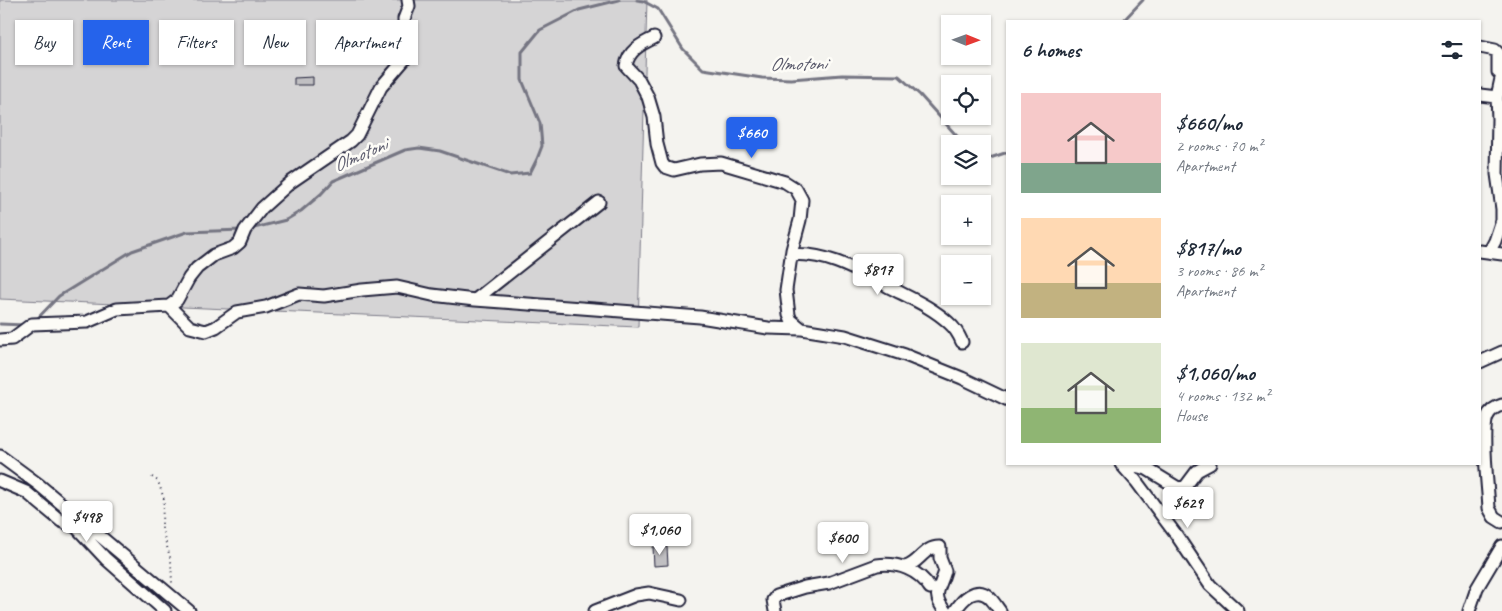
<!DOCTYPE html>
<meta charset="utf-8">
<style>
body{margin:0;font-family:Caveat,sans-serif;background:#f6f6f7;color:#1f2937;height:100vh;display:flex;flex-direction:column;font-size:19px;white-space:nowrap}
*{box-sizing:border-box;margin:0}
p{font-size:16px;color:#747a83}
.icon{flex:none;width:28px;height:28px;fill:none;stroke:currentColor;stroke-width:2;stroke-linecap:round;stroke-linejoin:round}
.map{position:relative;flex:1;overflow:hidden}
.details{position:absolute;left:1006px;top:20px;width:475px;height:445px;display:flex;flex-direction:column;background:#fff;border-radius:0px;box-shadow:0 1px 4px #0004}
.details>*{flex:none}
.banner{position:absolute;left:15px;top:20px;width:475px;height:45px;display:flex;gap:10px}
.needle{width:32px;rotate:91deg}
.fabs{position:absolute;left:941px;top:15px;display:grid;gap:10px}
.fabs a{display:grid;place-items:center;width:50px;height:50px;border-radius:0px;background:#fff;box-shadow:0 1px 4px #0004;font-size:25px}
.price{position:absolute;translate:-50% -42px;padding:0 11px;border-radius:5px;background:#fff;color:#222;font-size:16px;line-height:32px;filter:drop-shadow(0 1px 2px #0008)}
.price::after{content:'';position:absolute;left:50%;top:30px;width:15px;height:11px;margin-left:-8px;background:inherit;clip-path:polygon(0 0,100% 0,50% 100%)}
.price.active{background:#2563eb;color:#fff}
ul{padding:0;list-style:none}
li{display:flex;align-items:center;gap:15px;height:125px;padding:0 15px}
li span{display:grid;place-items:center;flex:none;width:140px;height:100px;border-radius:0px;color:#555}
li>.icon{margin-inline-start:auto}
span .icon{width:60px;height:60px;fill:#fffc;stroke-width:1}
li b{font-size:21px}
h2{display:flex;justify-content:space-between;align-items:center;height:60px;padding:0 15px;font-size:21px}
.pill{padding:0 18px;border-radius:0px;background:#fff;box-shadow:0 1px 4px #0004;font-size:18px;line-height:45px}
.pill.active{background:#2563eb;color:#fff}
.map>svg:first-child{display:block}
.green{fill:#d5d4d5;stroke:#7c7b88}
.lines{fill:none;stroke-linecap:round;stroke-linejoin:round}
.stream{stroke:#757582;stroke-width:3}
.building{fill:#c0bfc2;stroke:#22223b}
.minor-casing{stroke:#22223b;stroke-width:15}
.path{stroke:#22223b;stroke-width:2;stroke-dasharray:1 4;stroke-linecap:butt}
.minor{stroke:#fdfcf7;stroke-width:11}
.labels{text-anchor:middle;dominant-baseline:central;stroke-width:5;stroke-linejoin:round;paint-order:stroke}
.water-label{font-size:19px;font-style:italic;fill:#59596b;stroke:#fdfcf7}
</style>
<div class="map">
<svg width="1502" height="611" viewBox="0 0 1502 611">
<rect width="100%" height="100%" fill="#f4f3ef"/>
<filter id="ink" filterUnits="userSpaceOnUse"><feTurbulence type="fractalNoise" baseFrequency=".02" numOctaves="2"/><feDisplacementMap in="SourceGraphic" scale="10" xChannelSelector="R" yChannelSelector="G"/><feConvolveMatrix kernelMatrix="1 2 1 2 8 2 1 2 1" color-interpolation-filters="sRGB"/></filter>
<g filter="url(#ink)">
<path class="green" d="M0 0H647L638 327 0 299Z"/>
<g class="lines">
<path class="stream" d="M637 0 643 1 658 9 683 49 703 69 762 78 791 79 842 75 899 76 920 95 964 144
M1123 21 1143 0
M982 157 990 158 1008 152
M250 229 286 220 301 211 321 194 333 181 405 150 419 148 440 151 510 175 530 173 537 159 542 146 540 123 522 80V52L540 30 579 10 619 0
M35 321 59 296 132 251 187 232 242 230
M0 324 25 325"/>
</g>
<path class="building" d="M313 77V85H294V78Z
M653 547H667L668 565 654 566Z"/>
<g class="lines">
<defs>
<path id="minor" d="M654 38C641 44 628 51 626 66L639 80 648 97 654 117 657 144 662 163 665 167 674 170 700 164 721 163 785 182 796 189 802 200 800 220 792 250 786 290 789 315 791 320 802 329
M1480 47 1495 50 1498 53V72L1502 74
M1480 95 1497 97
M1480 251 1502 254
M1489 252 1495 241 1502 220V209L1497 174 1498 119 1497 97 1502 74
M791 255C825 251 860 272 889 287 910 298 932 307 949 323 955 328 959 335 962 342
M475 300 599 202
M169 306 177 300 189 278 197 268 214 255 233 248 240 242 245 230 262 208 291 182 351 141 357 135 381 87 405 59 404 19 409 6 408 0
M0 340 12 339 32 324 87 322 117 309 169 306 190 327 206 331 216 327 237 312 266 307 299 294 324 296 362 290 397 287 432 295 475 300 700 317 768 328 802 329 845 336 905 355 962 378 1008 400
M1480 362 1502 352
M1502 405C1495 407 1490 410 1487 417 1481 434 1488 487 1489 508L1494 517 1502 522
M0 456 38 484 189 611
M1121 464 1136 481 1177 536 1210 585 1238 611
M1126 464 1147 469 1178 488 1185 487 1197 471 1210 464
M0 481 26 492 61 521 76 527 106 559 165 611
M905 567C919 564 924 546 940 547V558L945 571C940 589 931 594 945 611
M595 611 636 595 649 593 681 600
M775 611 773 600 776 596 805 587 829 583 877 565C898 562 919 570 930 588
M955 611C962 600 976 584 990 598 994 602 997 607 1000 611
M1469 611 1477 588 1502 546"/>
</defs>
<use href="#minor" class="minor-casing"/>
<path class="path" d="M152 477 158 481 164 499 162 520V530L171 560 172 583"/>
<use href="#minor" class="minor"/>
</g>
</g>
<g class="labels">
<g class="water-label">
<text transform="translate(798 64) rotate(-1)">Olmotoni</text>
<text transform="translate(360 155) rotate(-24)">Olmotoni</text>
</g>
</g>
</svg>
<div class="fabs">
<a><svg class="needle" viewBox="-14 -14 28 28"><path d="M0-13l5 13h-10z" fill="#e53935"/><path d="M0 13l5-13h-10z" fill="#747a83"/></svg></a>
<a><svg class="icon" aria-label="locate" viewBox="0 0 24 24"><circle cx="12" cy="12" r="6"/><path d="M12 2v4M12 18v4M2 12h4M18 12h4"/></svg></a>
<a><svg class="icon" aria-label="layers" viewBox="0 0 24 24"><path d="M12 4l9 5-9 5-9-5zM3 14l9 5 9-5"/></svg></a>
<a>+</a>
<a>−</a>
</div>
<b class="price active" style="left:752px;top:159px">$660</b>
<b class="price" style="left:878px;top:296px">$817</b>
<b class="price" style="left:1188px;top:529px">$629</b>
<b class="price" style="left:87px;top:543px">$498</b>
<b class="price" style="left:660px;top:556px">$1,060</b>
<b class="price" style="left:843px;top:564px">$600</b>
<div class="banner">
<a class="pill">Buy</a>
<a class="pill active">Rent</a>
<a class="pill">Filters</a>
<a class="pill">New</a>
<a class="pill">Apartment</a>
</div>
<section class="details">
<h2>6 homes<svg class="icon" aria-label="filters" viewBox="0 0 24 24"><path d="M4 7h16M4 17h16"/><circle cx="9" cy="7" r="2"/><circle cx="15" cy="17" r="2"/></svg></h2>
<ul>
<li><span style="background:linear-gradient(#f6c9c9 70%,#7fa58c 0)"><svg class="icon" aria-label="home" viewBox="0 0 24 24"><path d="M3 11l9-7 9 7M6 9v11h12V9"/></svg></span><div><b>$660/mo</b><p>2 rooms · 70 m²</p><p>Apartment</p></div></li>
<li><span style="background:linear-gradient(#ffd9b3 65%,#c2b280 0)"><svg class="icon" aria-label="home" viewBox="0 0 24 24"><path d="M3 11l9-7 9 7M6 9v11h12V9"/></svg></span><div><b>$817/mo</b><p>3 rooms · 86 m²</p><p>Apartment</p></div></li>
<li><span style="background:linear-gradient(#dfe7d0 65%,#8fb573 0)"><svg class="icon" aria-label="home" viewBox="0 0 24 24"><path d="M3 11l9-7 9 7M6 9v11h12V9"/></svg></span><div><b>$1,060/mo</b><p>4 rooms · 132 m²</p><p>House</p></div></li>
</ul>
</section>
</div>
